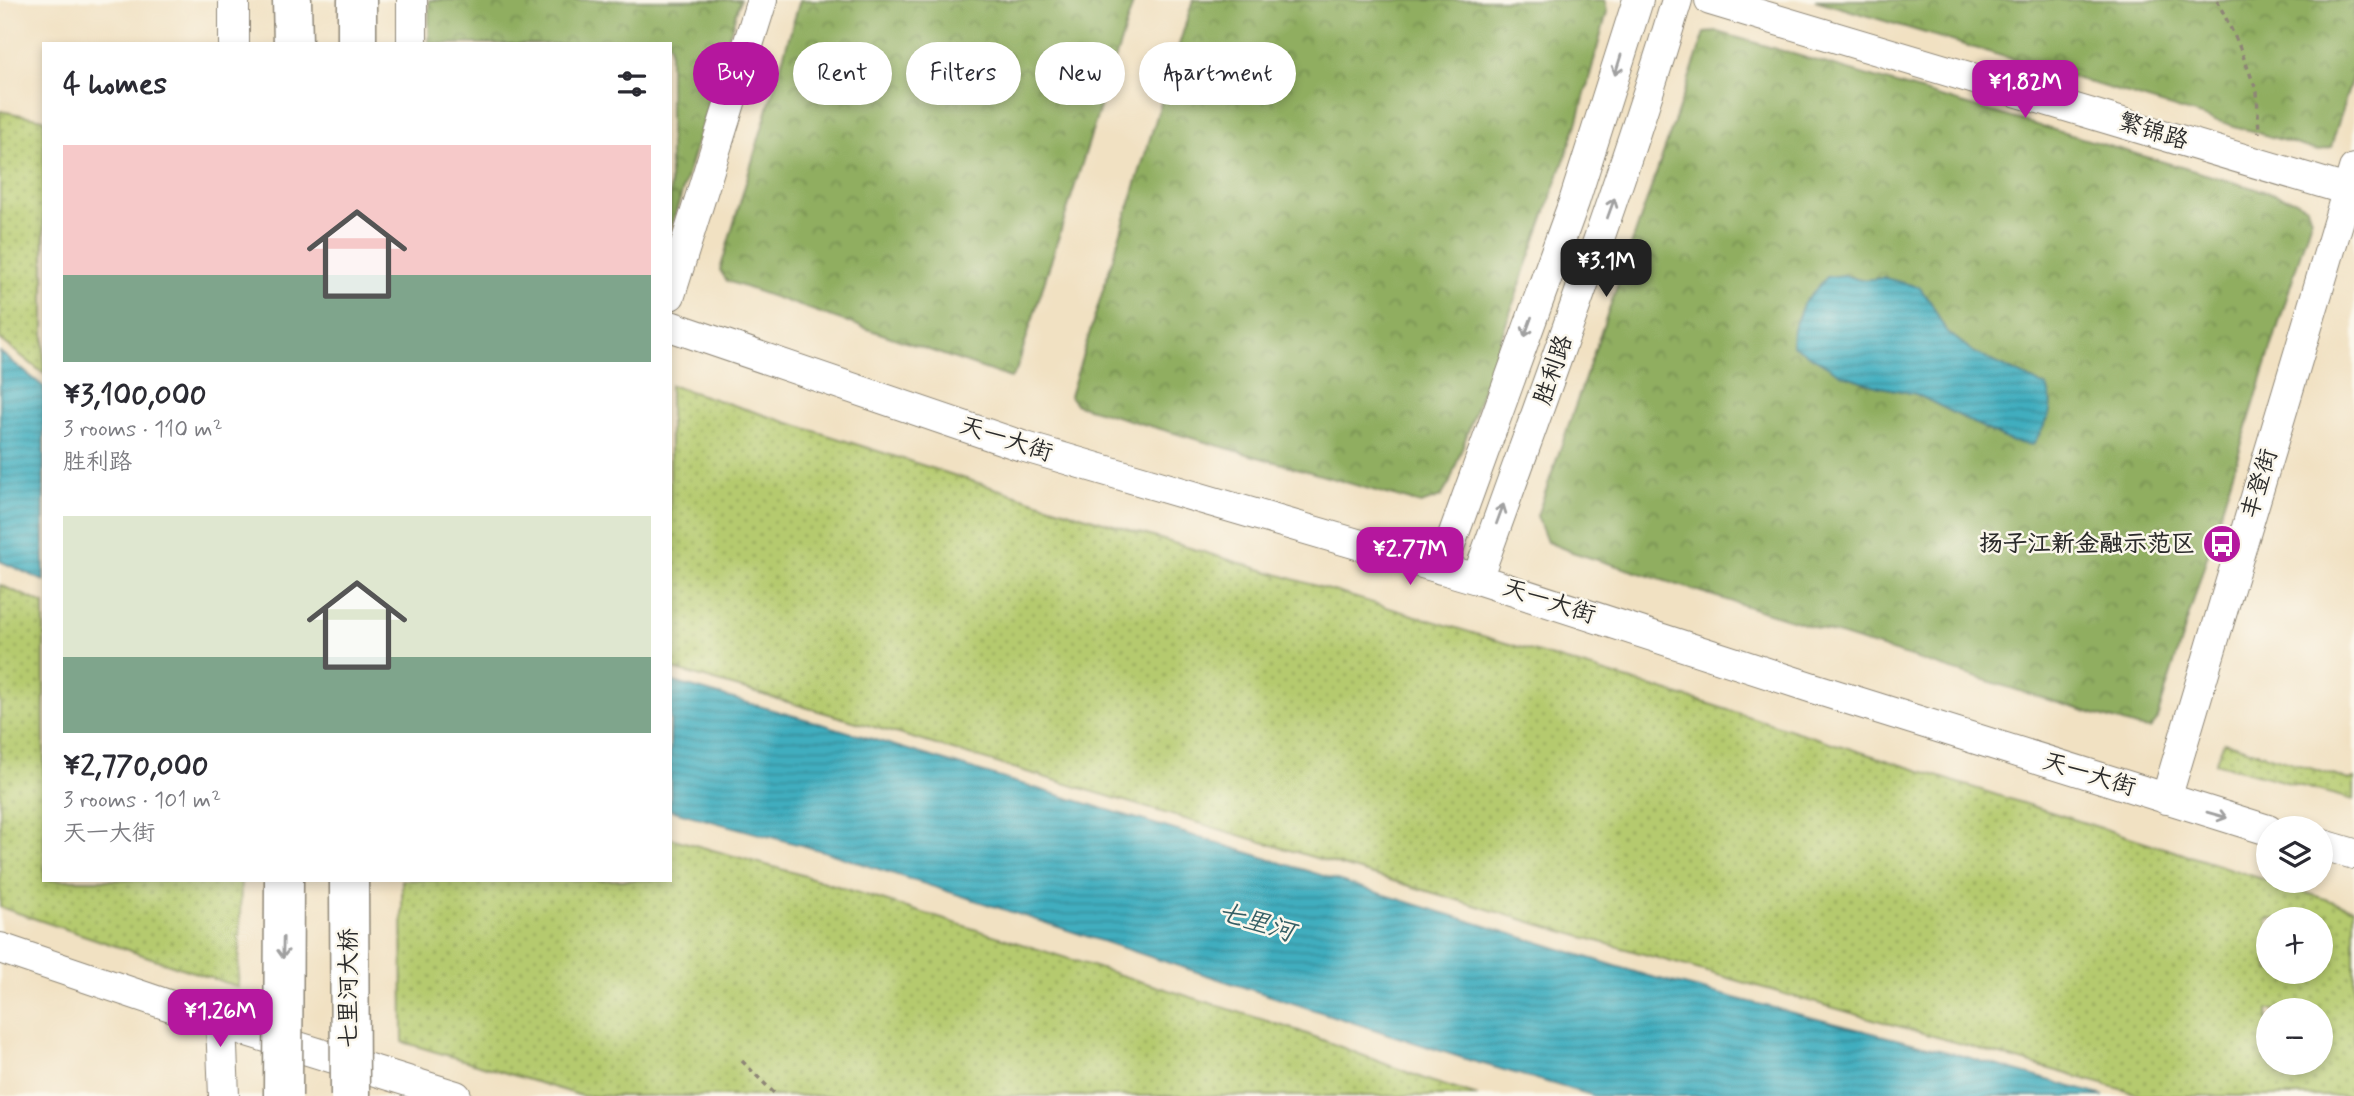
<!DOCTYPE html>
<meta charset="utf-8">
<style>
body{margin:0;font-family:Mynerve,"LXGW WenKai TC",sans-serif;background:#f2f2f3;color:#2b2b33;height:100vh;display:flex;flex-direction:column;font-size:26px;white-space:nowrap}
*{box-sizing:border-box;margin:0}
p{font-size:23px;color:#7c7c81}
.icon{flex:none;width:38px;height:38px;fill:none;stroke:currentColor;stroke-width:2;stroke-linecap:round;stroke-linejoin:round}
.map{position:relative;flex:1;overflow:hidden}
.side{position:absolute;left:42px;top:42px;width:630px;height:840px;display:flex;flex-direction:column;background:#fff;border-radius:0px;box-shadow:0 4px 10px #0003}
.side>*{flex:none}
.top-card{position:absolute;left:693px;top:42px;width:665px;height:63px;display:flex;gap:14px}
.controls{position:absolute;left:2256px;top:816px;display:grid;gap:14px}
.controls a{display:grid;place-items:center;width:77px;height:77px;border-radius:50%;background:#fff;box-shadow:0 4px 10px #0003;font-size:35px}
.price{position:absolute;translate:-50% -60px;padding:0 16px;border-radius:14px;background:#b5179e;color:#fff;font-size:23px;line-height:46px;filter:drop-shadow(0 2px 4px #0008)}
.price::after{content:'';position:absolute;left:50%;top:42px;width:21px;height:16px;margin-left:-10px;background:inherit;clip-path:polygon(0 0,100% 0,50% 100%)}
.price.current{background:#222;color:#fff}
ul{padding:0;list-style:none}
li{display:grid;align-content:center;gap:14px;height:371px;padding:0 21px}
li span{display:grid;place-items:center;height:217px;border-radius:0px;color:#555}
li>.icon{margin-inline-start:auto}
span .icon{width:126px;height:126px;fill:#fffc;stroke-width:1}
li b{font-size:30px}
h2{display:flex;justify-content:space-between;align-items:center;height:84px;padding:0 21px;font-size:30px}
.chip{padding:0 24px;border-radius:32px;background:#fff;box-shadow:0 4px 10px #0003;font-size:24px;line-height:63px}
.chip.current{background:#b5179e;color:#fff}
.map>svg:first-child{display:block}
.grass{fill:url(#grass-dots);stroke:#707a4c;stroke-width:2;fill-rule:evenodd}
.forest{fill:url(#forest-crowns);stroke:#5e6c46;stroke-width:2;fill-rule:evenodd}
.water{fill:url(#water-rules);stroke:#366c75;stroke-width:2}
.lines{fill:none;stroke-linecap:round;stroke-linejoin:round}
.secondary-casing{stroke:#8e8676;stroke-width:32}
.highway-casing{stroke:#8e8676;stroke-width:41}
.path{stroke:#8e8676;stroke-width:3.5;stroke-dasharray:5 5;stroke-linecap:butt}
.secondary{stroke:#fff;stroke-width:30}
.highway{stroke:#fff;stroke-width:38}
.highway-bridge-casing{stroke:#8e8676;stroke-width:41;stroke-linecap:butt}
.highway-bridge{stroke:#fff;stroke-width:38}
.oneway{stroke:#a0a0a0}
.labels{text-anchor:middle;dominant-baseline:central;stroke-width:5;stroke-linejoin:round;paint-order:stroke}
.street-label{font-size:24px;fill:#2b2b2b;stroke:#fbf7ec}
.poi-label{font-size:24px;font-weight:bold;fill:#2b2b2b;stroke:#fbf7ec;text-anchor:end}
.water-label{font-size:26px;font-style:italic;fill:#345f66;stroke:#fbf7ec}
</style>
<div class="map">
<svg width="2354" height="1096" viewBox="0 0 2354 1096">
<defs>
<pattern id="grass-dots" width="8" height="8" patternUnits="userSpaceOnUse" patternTransform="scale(1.75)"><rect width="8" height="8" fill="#b5ca6e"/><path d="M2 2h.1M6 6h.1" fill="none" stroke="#93a45b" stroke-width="1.8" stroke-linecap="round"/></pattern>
<pattern id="forest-crowns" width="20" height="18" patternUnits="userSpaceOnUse" patternTransform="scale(1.75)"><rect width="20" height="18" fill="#90ae61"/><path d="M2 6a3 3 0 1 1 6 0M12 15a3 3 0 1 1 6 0" fill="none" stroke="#768e50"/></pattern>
<pattern id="water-rules" width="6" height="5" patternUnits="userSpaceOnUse" patternTransform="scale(1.75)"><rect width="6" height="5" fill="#41aebf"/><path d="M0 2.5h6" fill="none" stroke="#378e9b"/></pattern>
</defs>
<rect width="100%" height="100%" fill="#fbf7ec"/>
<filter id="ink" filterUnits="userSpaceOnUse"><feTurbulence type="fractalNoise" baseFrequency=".0143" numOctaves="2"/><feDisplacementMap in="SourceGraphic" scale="14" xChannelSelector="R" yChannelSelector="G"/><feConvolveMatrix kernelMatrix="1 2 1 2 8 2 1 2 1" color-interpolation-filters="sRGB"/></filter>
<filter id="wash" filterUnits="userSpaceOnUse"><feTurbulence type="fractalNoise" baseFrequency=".00686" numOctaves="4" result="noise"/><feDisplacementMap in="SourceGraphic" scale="28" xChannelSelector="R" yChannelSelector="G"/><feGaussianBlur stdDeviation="1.57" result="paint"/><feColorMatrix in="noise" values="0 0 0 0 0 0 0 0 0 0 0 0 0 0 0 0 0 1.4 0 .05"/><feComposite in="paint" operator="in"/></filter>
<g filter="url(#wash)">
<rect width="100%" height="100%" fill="#f1e1c2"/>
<path class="grass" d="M0 111 44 119V374L0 339Z
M670 385 1057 508 1709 704 2354 908V1096H2145L1548 927 926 742 670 668ZM2268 919H2320V971H2268ZM2268 1010H2320V1062H2268Z
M0 585 44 604V880H241L238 987 0 907Z
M2224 742 2349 780 2354 778V800L2215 763Z
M670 838 802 875 1299 1031 1430 1081 1478 1096H582L403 1042 402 880H670Z"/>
<path class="forest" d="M429 0H740L670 232V44H429Z
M800 0H1134L1016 371 1011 378 727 281 720 270Z
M1193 0H1605L1607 12 1577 124 1450 482 1441 497 1421 504 1077 405 1070 396Z
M1815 0H2354V71L2331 147 2318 151Z
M1718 32 2294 200 2307 207 2311 219 2156 722 2150 729 2136 727 1572 552 1547 542 1537 516 1705 33ZM1843 275 1860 280 1885 278 1930 301 1946 331 1975 353 2047 387 2033 445 2012 442 1916 394 1876 386 1841 374Z"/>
<path class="water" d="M1843 275 1860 280 1885 278 1919 287 1930 301 1946 331 1975 353 2047 387C2057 411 2045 424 2033 445L2012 442 1916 394 1876 386 1841 374 1792 345 1793 329 1804 302 1827 277Z
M0 352 44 387V581L0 561Z
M670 681 812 721 1191 835 1648 976 1967 1057 2104 1096H1595L1469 1060 823 851 670 810Z"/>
</g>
<g filter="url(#ink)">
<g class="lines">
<defs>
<path id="secondary" d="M234 0V44
M412 0V44
M1710 0 2354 192
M670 295 762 0
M670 326 1022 446 1477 579 1813 688 2268 830
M1441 569 1574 202 1638 0
M1477 579C1546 386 1618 196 1677 0
M2166 799 2354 169
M2320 844 2354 854
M0 948 221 1023 456 1096
M221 1023 224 1096"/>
<path id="highway" d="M292 0 293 44
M357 0V44"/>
</defs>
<use href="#secondary" class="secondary-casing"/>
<use href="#highway" class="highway-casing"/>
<path class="path" d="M2217 0 2238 43 2257 92 2259 133
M742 1061 777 1096"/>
<use href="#secondary" class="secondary"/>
<use href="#highway" class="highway"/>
<defs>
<path id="highway-bridge" d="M349 880 350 1096
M283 1096 284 880"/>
</defs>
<use href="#highway-bridge" class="highway-bridge-casing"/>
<use href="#highway-bridge" class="highway-bridge"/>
</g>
<defs><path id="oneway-shaft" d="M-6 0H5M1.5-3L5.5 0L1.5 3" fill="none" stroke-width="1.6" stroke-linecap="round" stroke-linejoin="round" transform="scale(1.75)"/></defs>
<g class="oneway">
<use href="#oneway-shaft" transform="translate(1618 65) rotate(107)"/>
<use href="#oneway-shaft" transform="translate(1611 208) rotate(-70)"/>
<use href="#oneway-shaft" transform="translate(1528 327) rotate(110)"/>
<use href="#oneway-shaft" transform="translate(1500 514) rotate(-70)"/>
<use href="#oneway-shaft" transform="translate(2217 815) rotate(16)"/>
<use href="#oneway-shaft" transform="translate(283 948) rotate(91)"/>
</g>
</g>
<defs>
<symbol id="bus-disc" viewBox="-11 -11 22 22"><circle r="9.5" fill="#b5179e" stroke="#fbf7ec"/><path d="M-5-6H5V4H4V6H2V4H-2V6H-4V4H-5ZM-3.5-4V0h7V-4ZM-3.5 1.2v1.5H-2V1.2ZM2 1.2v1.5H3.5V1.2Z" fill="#fff"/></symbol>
</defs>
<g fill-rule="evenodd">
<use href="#bus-disc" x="2200" y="522" width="44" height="44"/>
</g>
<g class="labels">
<g class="street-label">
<text transform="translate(2153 132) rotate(17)">繁锦路</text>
<text transform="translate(1554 370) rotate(-71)">胜利路</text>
<text transform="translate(1006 440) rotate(18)">天一大街</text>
<text transform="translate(2260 484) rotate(-73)">丰登街</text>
<text transform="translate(1549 602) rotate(18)">天一大街</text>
<text transform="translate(2089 775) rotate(17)">天一大街</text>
<text transform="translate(349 988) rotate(-90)">七里河大桥</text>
</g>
<g class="poi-label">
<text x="2195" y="544">扬子江新金融示范区</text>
</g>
<g class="water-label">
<text transform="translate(1256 923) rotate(17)">七里河</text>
</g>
</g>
</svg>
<div class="controls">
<a><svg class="icon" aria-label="layers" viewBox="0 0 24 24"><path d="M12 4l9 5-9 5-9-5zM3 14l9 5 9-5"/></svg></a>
<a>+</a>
<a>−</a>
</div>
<b class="price" style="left:2025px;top:120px">¥1.82M</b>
<b class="price current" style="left:1606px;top:299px">¥3.1M</b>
<b class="price" style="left:1410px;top:587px">¥2.77M</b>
<b class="price" style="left:220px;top:1049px">¥1.26M</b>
<div class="top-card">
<a class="chip current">Buy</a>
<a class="chip">Rent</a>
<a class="chip">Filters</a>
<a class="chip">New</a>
<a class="chip">Apartment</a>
</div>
<section class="side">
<h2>4 homes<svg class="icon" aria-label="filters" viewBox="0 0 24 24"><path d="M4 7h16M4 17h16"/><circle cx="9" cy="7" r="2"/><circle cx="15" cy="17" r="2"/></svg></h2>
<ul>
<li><span style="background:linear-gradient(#f6c9c9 60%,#7fa58c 0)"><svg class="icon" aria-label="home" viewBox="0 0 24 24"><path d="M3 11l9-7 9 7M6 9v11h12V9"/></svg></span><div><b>¥3,100,000</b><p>3 rooms · 110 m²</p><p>胜利路</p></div></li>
<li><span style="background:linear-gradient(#dfe7d0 65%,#7fa58c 0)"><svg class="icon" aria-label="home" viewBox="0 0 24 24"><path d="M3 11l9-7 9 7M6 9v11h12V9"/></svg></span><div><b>¥2,770,000</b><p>3 rooms · 101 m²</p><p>天一大街</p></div></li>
</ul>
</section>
</div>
